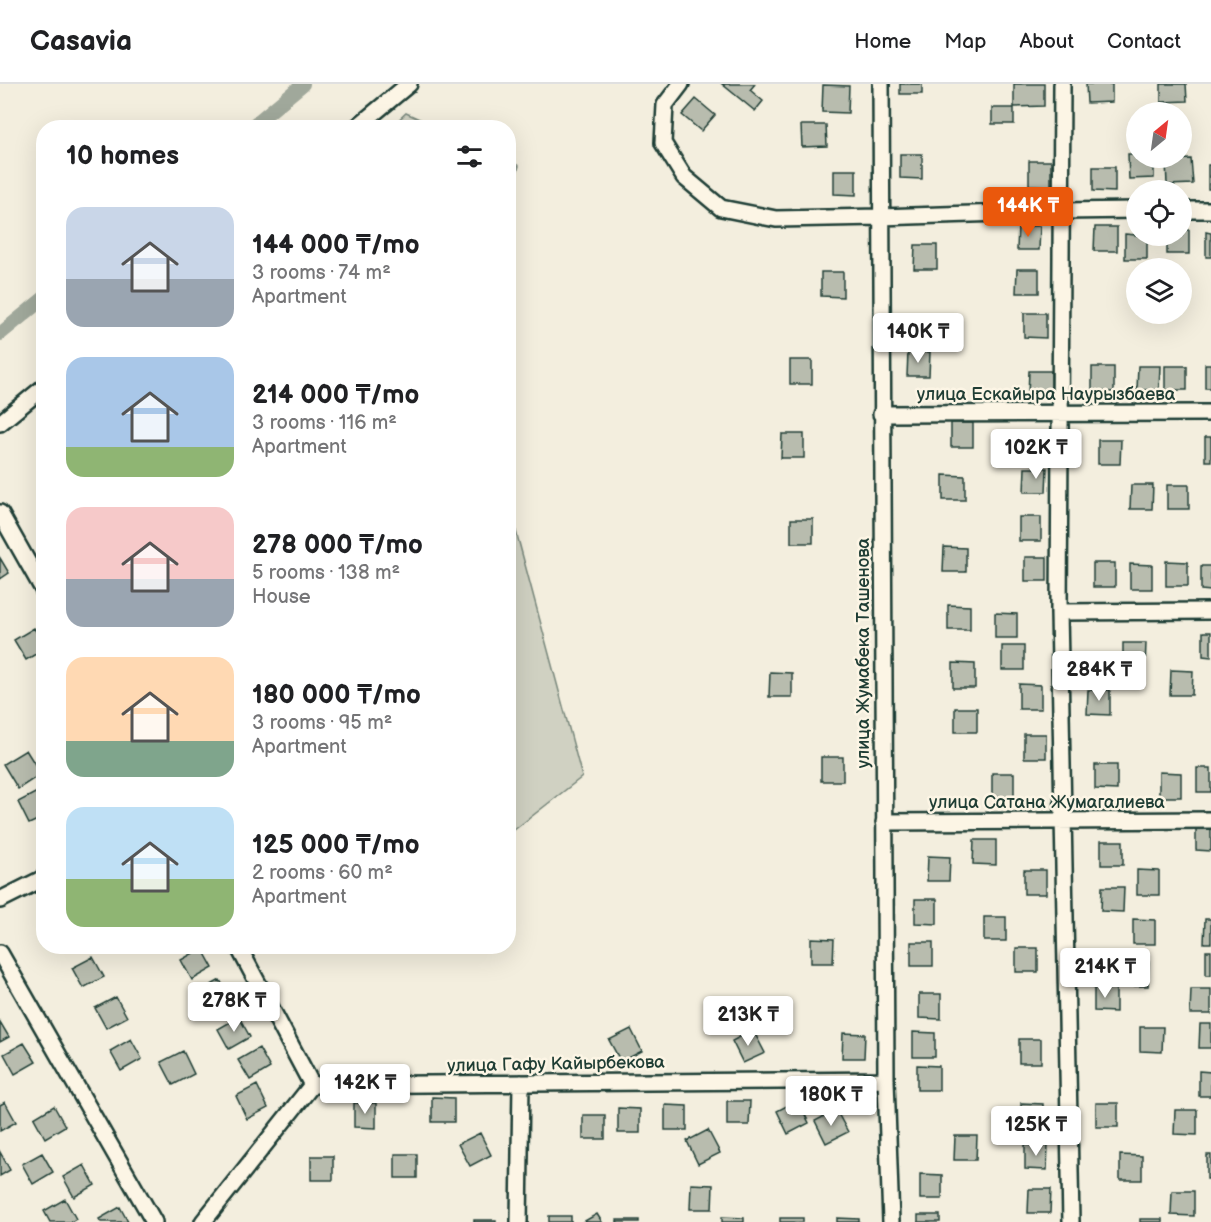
<!DOCTYPE html>
<meta charset="utf-8">
<style>
body{margin:0;font-family:"Balsamiq Sans",sans-serif;background:#f2f2f2;color:#202124;height:100vh;display:flex;flex-direction:column;font-size:22px;white-space:nowrap}
*{box-sizing:border-box;margin:0}
p{font-size:20px;color:#757577}
.icon{flex:none;width:33px;height:33px;fill:none;stroke:currentColor;stroke-width:2;stroke-linecap:round;stroke-linejoin:round}
.map{position:relative;flex:1;overflow:hidden}
.sheet{position:absolute;left:36px;top:36px;width:480px;height:834px;display:flex;flex-direction:column;background:#fff;border-radius:24px;box-shadow:0 6px 24px #0002}
.sheet>*{flex:none}
.needle{width:39px;rotate:29deg}
.tools{position:absolute;left:1126px;top:18px;display:grid;gap:12px}
.tools a{display:grid;place-items:center;width:66px;height:66px;border-radius:50%;background:#fff;box-shadow:0 6px 24px #0002;font-size:30px}
.price{position:absolute;translate:-50% -51px;padding:0 14px;border-radius:6px;background:#fff;color:#222;font-size:20px;line-height:39px;filter:drop-shadow(0 2px 3px #0008)}
.price::after{content:'';position:absolute;left:50%;top:36px;width:18px;height:14px;margin-left:-9px;background:inherit;clip-path:polygon(0 0,100% 0,50% 100%)}
.price.on{background:#ea580c;color:#fff}
ul{padding:0;list-style:none}
li{display:flex;align-items:center;gap:18px;height:150px;padding:0 30px}
li span{display:grid;place-items:center;flex:none;width:168px;height:120px;border-radius:18px;color:#555}
li>.icon{margin-inline-start:auto}
span .icon{width:72px;height:72px;fill:#fffc;stroke-width:1}
li b{font-size:26px}
h2{display:flex;justify-content:space-between;align-items:center;height:72px;padding:0 30px;font-size:26px}
header{display:flex;align-items:center;gap:36px;box-sizing:border-box;height:84px;padding:0 30px;background:#fff;border-bottom:2px solid #e0e0e0}
header strong{font-size:28px}
nav{display:flex;gap:33px;margin-inline-start:auto;font-size:21px}
.map>svg:first-child{display:block}
.green{fill:#d0d1c2;stroke:#78877b;stroke-width:1.5}
.lines{fill:none;stroke-linecap:round;stroke-linejoin:round}
.canal{stroke:#a0a89b;stroke-width:14}
.building{fill:#b8bcae;stroke:#1f3d34;stroke-width:1.5}
.minor-casing{stroke:#1f3d34;stroke-width:20}
.minor{stroke:#fcf5e5;stroke-width:15}
.labels{text-anchor:middle;dominant-baseline:central;stroke-width:5;stroke-linejoin:round;paint-order:stroke}
.street-label{font-size:18px;fill:#1f3d34;stroke:#fcf5e5}
</style>
<header>
<strong>Casavia</strong>
<nav><a>Home</a><a>Map</a><a>About</a><a>Contact</a></nav>
</header>
<div class="map">
<svg width="1211" height="1138" viewBox="0 0 1211 1138">
<rect width="100%" height="100%" fill="#f3eede"/>
<filter id="ink" filterUnits="userSpaceOnUse"><feTurbulence type="fractalNoise" baseFrequency=".0167" numOctaves="2"/><feDisplacementMap in="SourceGraphic" scale="12" xChannelSelector="R" yChannelSelector="G"/><feConvolveMatrix kernelMatrix="1 2 1 2 8 2 1 2 1" color-interpolation-filters="sRGB"/></filter>
<g filter="url(#ink)">
<path class="green" d="M406 29 437 43H391Z
M509 77 519 82 509 114Z
M509 421 582 693 509 750H508Z"/>
<g class="lines">
<path class="canal" d="M250 44 303 0
M0 250 44 214"/>
</g>
<path class="building" d="M722 0H755L750 6 763 17 755 27Z
M900 0H922V10H900Z
M1014 0H1044V22L1014 23Z
M1086 0H1112V18L1087 19Z
M1161 0H1186L1187 17 1161 18Z
M823 1 849 2 848 29 822 28Z
M696 15 715 31 701 47 682 31Z
M992 24H1014V40H992Z
M801 41H826L827 62 802 63Z
M900 70H922V95L900 94Z
M1128 70H1137V74H1154V94L1129 95Z
M1191 75 1193 100 1167 101 1166 76Z
M1029 77H1051V102L1029 101Z
M1208 81H1211V105H1208Z
M1093 83H1115V108L1093 107Z
M834 86H856V111L834 110Z
M1018 142H1040L1039 166H1017Z
M1095 143H1117V167H1094Z
M1182 146H1189V170H1167V152H1182Z
M1206 148 1211 149V173H1206Z
M1125 150 1147 152V175H1125Z
M915 161H937V185H914Z
M1017 185H1039V209H1016Z
M821 188H843V213L821 212Z
M1024 229H1046V254L1024 253Z
M908 268H930L929 292H907Z
M790 276H812V300H790Z
M1205 280H1211V304H1205Z
M1138 282H1160L1159 306H1137Z
M1165 282H1187V306H1165Z
M1092 283H1114V308L1092 307Z
M1029 287H1051V311H1028Z
M951 339H973V363H951Z
M1033 348 1055 349V373H1033Z
M782 350H804V374H781Z
M1205 353H1211V377H1205Z
M1098 356H1121L1120 380H1098Z
M1025 384H1047L1046 408H1024Z
M943 391 965 392V416H943Z
M1131 401H1153L1152 425H1130Z
M1167 401H1189V425H1167Z
M1019 433H1041V457H1019Z
M791 435H813V459H791Z
M944 463 966 464V488H943Z
M1025 473H1047V497H1025Z
M0 474 9 489 0 495Z
M1166 477 1188 478V502H1166Z
M1093 479H1115V503H1093Z
M1130 480 1152 481V505H1130Z
M1201 482H1211V507L1201 506Z
M948 521 970 522V546H948Z
M995 529 1017 530V554H995Z
M34 544 44 560V565L26 576 14 556Z
M1203 548H1211V573L1203 572Z
M1123 559H1146L1145 583H1123Z
M1002 562H1024V586H1002Z
M953 579 975 580V604H953Z
M1171 586 1193 587 1192 611H1170Z
M770 588 792 589V613H769Z
M1019 600 1041 601V625H1019Z
M1088 606H1110V631L1087 630Z
M955 624H977V648H955Z
M1024 650H1046V674H1024Z
M26 666 41 690 18 705 3 680Z
M821 673H843V697H821Z
M1095 681H1117V706L1095 705Z
M1197 684H1211V708H1197Z
M1159 688 1181 689V713H1159Z
M992 689H1014V713H992Z
M39 707 44 716V733L29 740 18 718Z
M1196 742H1211V767L1196 766Z
M974 756H996V781L973 780Z
M1101 757H1123V781H1101Z
M928 772 950 773 949 797H927Z
M1024 786H1046V810H1024Z
M1137 786 1159 787V811H1137Z
M1102 803H1124L1123 828 1101 827Z
M915 815H937V840L915 839Z
M984 833H1006V857H984Z
M1133 835 1155 836V860H1133Z
M1205 835H1211V859H1204Z
M811 854 834 855 833 879H811Z
M911 858H933V882H911Z
M202 864 213 884 192 896 181 876Z
M1016 864H1038V888H1016Z
M1206 867H1211V891H1206Z
M93 873 104 893 83 904 72 884Z
M1127 878H1149L1148 902H1126Z
M220 896 231 916 210 928 199 908Z
M1094 903H1116V928L1094 927Z
M1191 905H1211V930H1190Z
M919 910H941V935L919 934Z
M116 913 127 933 106 944 95 924Z
M239 933 250 953 229 965 218 945Z
M0 938 9 953 0 958Z
M1200 940H1211V964H1199Z
M1140 943H1163L1162 968 1140 967Z
M631 945 642 967 621 978 609 956Z
M753 946 765 969 743 979 732 957Z
M913 948 935 949V973H913Z
M843 949 865 950 864 974H842Z
M131 955 142 975 121 987 110 967Z
M1019 955H1041V979H1019Z
M24 959 36 978 15 990 4 970Z
M259 964 270 984 250 996 238 976Z
M183 967 194 990 173 1001 161 978Z
M917 981 939 982V1006H917Z
M1199 987 1211 988V1012H1199Z
M257 1001 268 1024 247 1035 236 1012Z
M432 1013 454 1014V1038H432Z
M798 1016 809 1039 788 1050 777 1027Z
M727 1017H750L749 1041H727Z
M5 1018 16 1038 0 1047V1021Z
M354 1019H376V1044L354 1043Z
M1021 1019 1043 1020V1044H1021Z
M1096 1019H1118V1043H1096Z
M665 1021 687 1022V1046H665Z
M54 1022 65 1042 45 1054 34 1034Z
M618 1024 640 1025V1049H618Z
M836 1026 848 1048 826 1059 815 1037Z
M1175 1026H1197V1051L1174 1050Z
M583 1031H605V1055H583Z
M708 1046 720 1069 698 1080 687 1057Z
M480 1049 491 1071 470 1082 458 1060Z
M955 1052H977L976 1076H954Z
M1025 1061H1048L1047 1086 1025 1085Z
M0 1068 10 1086 0 1092Z
M42 1069 53 1088 33 1100 22 1080Z
M395 1070H417V1094H395Z
M1120 1071 1142 1072V1096H1120Z
M1207 1071H1211V1095H1207Z
M311 1072H333V1096H311Z
M84 1081 95 1101 74 1113 63 1093Z
M920 1090 942 1091V1115H920Z
M691 1100 713 1101 712 1125H690Z
M1029 1105H1051L1050 1129H1028Z
M1172 1107H1194V1132L1171 1131Z
M65 1115 76 1135 71 1138H50L44 1127Z
M120 1123 128 1138H101L99 1135Z
M597 1130 602 1138H583Z
M918 1131H940V1138H918Z
M549 1132H571V1138H549Z
M722 1133 744 1134V1138H722Z
M780 1134H803V1138H780Z
M837 1134 859 1135V1138H837Z
M1140 1135H1162V1138H1140Z
M474 1136H496V1138H474Z
M617 1136H639V1138H617Z"/>
<g class="lines">
<defs>
<path id="minor" d="M681 0 665 21 663 59 684 93 721 124 776 135 880 133 1062 127 1137 126
M881 0 886 996 891 1138
M1062 0 1059 528 1071 1138
M356 44 409 0
M1182 126H1211
M881 330 1211 329
M0 339 44 303
M0 429 44 507
M1059 528 1211 527
M884 738 1211 736
M0 816 44 794
M238 862 312 1001 886 996
M0 869 154 1138
M203 1138 312 1001
M519 1138 521 999"/>
</defs>
<use href="#minor" class="minor-casing"/>
<use href="#minor" class="minor"/>
</g>
</g>
<g class="labels">
<g class="street-label">
<text x="1046" y="310">улица Ескайыра Наурызбаева</text>
<text transform="translate(863 569) rotate(-90)">улица Жумабека Ташенова</text>
<text x="1047" y="718">улица Сатана Жумагалиева</text>
<text transform="translate(556 980) rotate(-1)">улица Гафу Кайырбекова</text>
</g>
</g>
</svg>
<div class="tools">
<a><svg class="needle" viewBox="-14 -14 28 28"><path d="M0-13l5 13h-10z" fill="#e53935"/><path d="M0 13l5-13h-10z" fill="#757577"/></svg></a>
<a><svg class="icon" aria-label="locate" viewBox="0 0 24 24"><circle cx="12" cy="12" r="6"/><path d="M12 2v4M12 18v4M2 12h4M18 12h4"/></svg></a>
<a><svg class="icon" aria-label="layers" viewBox="0 0 24 24"><path d="M12 4l9 5-9 5-9-5zM3 14l9 5 9-5"/></svg></a>
</div>
<b class="price on" style="left:1028px;top:154px">144K ₸</b>
<b class="price" style="left:918px;top:280px">140K ₸</b>
<b class="price" style="left:1036px;top:396px">102K ₸</b>
<b class="price" style="left:1099px;top:618px">284K ₸</b>
<b class="price" style="left:1105px;top:915px">214K ₸</b>
<b class="price" style="left:234px;top:949px">278K ₸</b>
<b class="price" style="left:748px;top:963px">213K ₸</b>
<b class="price" style="left:365px;top:1031px">142K ₸</b>
<b class="price" style="left:831px;top:1043px">180K ₸</b>
<b class="price" style="left:1036px;top:1073px">125K ₸</b>
<section class="sheet">
<h2>10 homes<svg class="icon" aria-label="filters" viewBox="0 0 24 24"><path d="M4 7h16M4 17h16"/><circle cx="9" cy="7" r="2"/><circle cx="15" cy="17" r="2"/></svg></h2>
<ul>
<li><span style="background:linear-gradient(#c9d6e8 60%,#9aa5b1 0)"><svg class="icon" aria-label="home" viewBox="0 0 24 24"><path d="M3 11l9-7 9 7M6 9v11h12V9"/></svg></span><div><b>144 000 ₸/mo</b><p>3 rooms · 74 m²</p><p>Apartment</p></div></li>
<li><span style="background:linear-gradient(#a9c7e8 75%,#8fb573 0)"><svg class="icon" aria-label="home" viewBox="0 0 24 24"><path d="M3 11l9-7 9 7M6 9v11h12V9"/></svg></span><div><b>214 000 ₸/mo</b><p>3 rooms · 116 m²</p><p>Apartment</p></div></li>
<li><span style="background:linear-gradient(#f6c9c9 60%,#9aa5b1 0)"><svg class="icon" aria-label="home" viewBox="0 0 24 24"><path d="M3 11l9-7 9 7M6 9v11h12V9"/></svg></span><div><b>278 000 ₸/mo</b><p>5 rooms · 138 m²</p><p>House</p></div></li>
<li><span style="background:linear-gradient(#ffd9b3 70%,#7fa58c 0)"><svg class="icon" aria-label="home" viewBox="0 0 24 24"><path d="M3 11l9-7 9 7M6 9v11h12V9"/></svg></span><div><b>180 000 ₸/mo</b><p>3 rooms · 95 m²</p><p>Apartment</p></div></li>
<li><span style="background:linear-gradient(#bfe0f5 60%,#8fb573 0)"><svg class="icon" aria-label="home" viewBox="0 0 24 24"><path d="M3 11l9-7 9 7M6 9v11h12V9"/></svg></span><div><b>125 000 ₸/mo</b><p>2 rooms · 60 m²</p><p>Apartment</p></div></li>
</ul>
</section>
</div>
